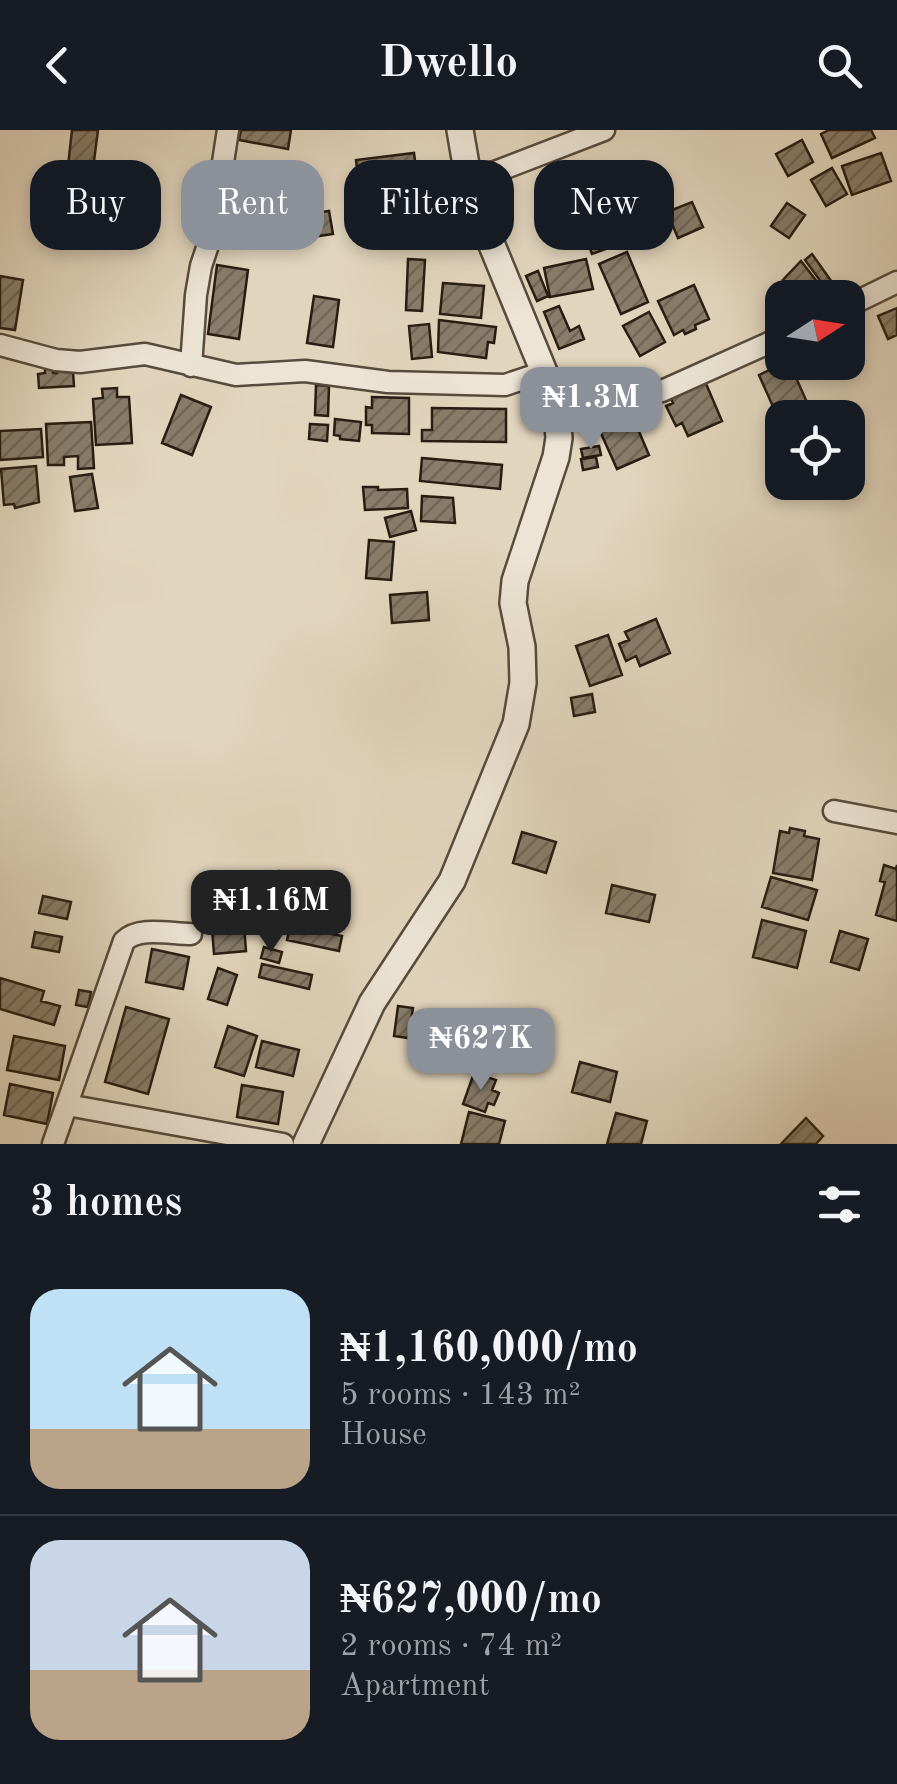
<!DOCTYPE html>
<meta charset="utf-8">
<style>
body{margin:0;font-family:"Old Standard TT",serif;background:#242831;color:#f1f3f6;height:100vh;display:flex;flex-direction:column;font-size:38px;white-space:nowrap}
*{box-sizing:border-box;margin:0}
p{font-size:32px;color:#9ea1a6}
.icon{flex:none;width:55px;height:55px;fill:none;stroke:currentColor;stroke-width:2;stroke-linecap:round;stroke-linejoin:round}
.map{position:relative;height:1014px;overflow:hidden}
.drawer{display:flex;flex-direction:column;background:#171b24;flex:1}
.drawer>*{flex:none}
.top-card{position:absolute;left:30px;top:30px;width:838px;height:90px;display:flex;gap:20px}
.needle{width:65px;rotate:78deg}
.tools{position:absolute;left:765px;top:150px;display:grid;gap:20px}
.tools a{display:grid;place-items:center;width:100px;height:100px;border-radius:20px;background:#171b24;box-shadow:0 5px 15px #0003;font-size:50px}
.price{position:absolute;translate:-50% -85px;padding:0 22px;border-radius:20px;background:#8c9099;color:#fff;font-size:32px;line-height:65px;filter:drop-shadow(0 2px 5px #0008)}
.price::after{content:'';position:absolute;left:50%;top:60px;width:30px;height:22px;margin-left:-15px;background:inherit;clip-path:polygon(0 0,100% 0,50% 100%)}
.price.active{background:#222;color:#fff}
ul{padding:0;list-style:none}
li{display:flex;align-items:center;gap:30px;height:250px;padding:0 30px}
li+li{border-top:2px solid #363941}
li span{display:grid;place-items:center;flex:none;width:280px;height:200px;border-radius:30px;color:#555}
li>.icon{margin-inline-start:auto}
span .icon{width:120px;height:120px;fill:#fffc;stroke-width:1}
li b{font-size:42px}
h2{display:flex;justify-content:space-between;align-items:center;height:120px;padding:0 30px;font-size:42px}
.chip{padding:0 35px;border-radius:30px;background:#171b24;box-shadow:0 5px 15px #0003;font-size:35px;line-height:90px}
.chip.active{background:#8c9099;color:#fff}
header{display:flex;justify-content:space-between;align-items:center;height:130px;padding:0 30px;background:#171b24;font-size:45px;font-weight:800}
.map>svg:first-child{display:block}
.building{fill:url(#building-hatch);stroke:#271d11;stroke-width:2.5}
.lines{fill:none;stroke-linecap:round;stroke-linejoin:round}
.minor-casing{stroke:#564b3c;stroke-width:25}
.tertiary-casing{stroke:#564b3c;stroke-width:30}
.minor{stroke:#ece4d4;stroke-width:20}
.tertiary{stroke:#ece4d4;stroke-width:25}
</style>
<header><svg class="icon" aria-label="back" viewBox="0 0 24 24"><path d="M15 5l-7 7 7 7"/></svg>Dwello<svg class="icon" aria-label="search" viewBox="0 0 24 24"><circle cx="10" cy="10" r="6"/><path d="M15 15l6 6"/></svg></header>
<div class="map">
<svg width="897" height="1014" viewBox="0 0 897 1014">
<defs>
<pattern id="building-hatch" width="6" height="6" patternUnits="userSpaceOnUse" patternTransform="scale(2.5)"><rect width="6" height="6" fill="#887d6a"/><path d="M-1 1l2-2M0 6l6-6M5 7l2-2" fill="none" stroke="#6f6656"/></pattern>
</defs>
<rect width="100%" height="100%" fill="#e2d5bd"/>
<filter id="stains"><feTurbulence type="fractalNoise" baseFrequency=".002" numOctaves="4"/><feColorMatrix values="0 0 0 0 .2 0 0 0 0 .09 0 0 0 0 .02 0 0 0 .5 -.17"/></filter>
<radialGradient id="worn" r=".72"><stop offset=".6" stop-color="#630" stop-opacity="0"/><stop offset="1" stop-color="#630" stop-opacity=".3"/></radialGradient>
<path class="building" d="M72 0H98L93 39 68 36Z
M241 0H291L288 19 239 10Z
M829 0H871L875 8 832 28 821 4Z
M802 10 813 32 788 46 776 24Z
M414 23 418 55 401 57 400 51 397 52 398 57 360 62 356 30Z
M881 23 891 51 852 65 842 36Z
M641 34 654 67 619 81 605 45 618 40 619 43Z
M832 38 847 64 826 76 811 50Z
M73 46 85 88 56 97 44 55Z
M593 49 617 115 592 124 567 58Z
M692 72 703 97 678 108 667 82Z
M787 73 805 85 789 108 771 96Z
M329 81 333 104 312 107 308 84Z
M466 102 469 113 452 117 449 105Z
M627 122 648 172 621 184 599 134Z
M812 124 834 155 827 160 805 130Z
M408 129 425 130 422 181 406 180Z
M586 129 593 159 550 167 544 138Z
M801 131 818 153 795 168 783 150Z
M217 135 248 140 239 209 208 204Z
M538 141 548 166 537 171 526 146Z
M0 146 23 150 15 200 0 198Z
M443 153 484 156 481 188 440 184Z
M694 155 709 189 695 195 696 199 685 204 683 200 674 205 658 171Z
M314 166 339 170 333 217 307 213Z
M559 176 570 201 579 196 584 209 559 219 544 182Z
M897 178V205L888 209 878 186Z
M649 182 665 212 640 226 623 196Z
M439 190 496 197 494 213 488 212 486 228 438 222Z
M429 194 432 227 412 229 409 196Z
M786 232H789L814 288H782V297L759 245Z
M52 238 53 243H57V239H65V242H73L74 256 39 258 38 244 45 243V239Z
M704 249 722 291 688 306 682 293 676 296 666 276 673 273 669 265Z
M316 255 329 256 328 286 315 285Z
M117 258V267H129L132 313 96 315 93 269 103 268 102 259Z
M181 265 211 277 192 325 162 313Z
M372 267 409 268V304L372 303V295H366V277L372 278Z
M432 278 506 279V312L422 311V300H432Z
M632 285 649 325 617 339 599 299Z
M335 289 361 292 359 311 340 309V306L334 305Z
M91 292 94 338 78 339V326L64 327V335H48L46 294Z
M310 294 328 295 327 311 309 309Z
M41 299 43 327 0 330V301Z
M599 316 601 325 583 328 581 319Z
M596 327 598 337 583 340 581 329Z
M422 328 502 335 500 359 420 351Z
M36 336 39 372 15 378 14 374 4 375 1 339Z
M92 344 98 378 75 381 70 347Z
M363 357H378V360L407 359 408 378 365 380Z
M422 366 453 368 455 393 421 391Z
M411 381 416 400 390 407 385 388Z
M369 410 394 412 391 450 366 448Z
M427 462 429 490 392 493 390 465Z
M656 489 670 523 640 536 636 526 626 531 619 514 629 510 625 502Z
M608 505 622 545 590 556 576 516Z
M592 564 595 582 574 586 571 568Z
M790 698 805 701 804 706 819 709 812 750 773 743 780 701 789 703Z
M522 702 556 712 546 743 513 733Z
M884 735 896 739 897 735V791L876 785 885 752 880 751Z
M279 741 319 752 309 789 269 778Z
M771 747 817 760 808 790 762 777Z
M612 755 655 765 649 792 606 783Z
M43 766 71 772 67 789 39 783Z
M242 769 246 821 214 824 210 772Z
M762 790 806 801 797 838 753 827Z
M290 796 342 806 339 821 287 810Z
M840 801 868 809 859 840 831 832Z
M35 802 62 807 59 822 32 817Z
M264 817 282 822 279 833 261 828Z
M152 819 189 827 183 859 146 852Z
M262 834 312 845 309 859 259 847Z
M218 838 237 845 227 875 208 869Z
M0 848 44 861 41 871 60 876 54 895 0 879Z
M79 860 91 862 88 877 76 875Z
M398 876 413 878 408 908 394 906Z
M126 877 169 889 148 964 105 952Z
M414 885 447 891 444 910 410 903Z
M228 896 257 906 244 946 215 937Z
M14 906 65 916 59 950 7 940Z
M262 911 299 920 293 946 256 937Z
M580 932 617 942 610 972 572 962Z
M474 943 496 950 492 960 499 963 494 975 488 973 485 982 463 974Z
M10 954 53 963 47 994 4 985Z
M242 955 283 962 278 994 237 987Z
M469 982 505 991 499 1014H461Z
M616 983 647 991 641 1014H607Z
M806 988 823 1006 816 1014H781Z"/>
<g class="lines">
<defs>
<path id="minor" d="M469 52 604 0
M848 176 897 152
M0 215 56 230 80 232 145 224 236 245 305 241 388 252 505 255 544 242
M191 236 196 165 201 136 212 103 228 0
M557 284 662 261 782 207
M834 681 897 693
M67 975 283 1014
M53 1014 124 811C139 796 170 804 191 804"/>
<path id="tertiary" d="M306 1014 372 873 452 751 516 594 523 553 522 517 513 473 515 451 556 327 559 308 557 284 544 242 489 108 469 52 460 0"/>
</defs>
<use href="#minor" class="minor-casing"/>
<use href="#tertiary" class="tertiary-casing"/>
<use href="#minor" class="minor"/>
<use href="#tertiary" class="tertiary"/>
</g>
<rect width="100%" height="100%" filter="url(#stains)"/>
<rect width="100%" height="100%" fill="url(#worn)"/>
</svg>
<div class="tools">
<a><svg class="needle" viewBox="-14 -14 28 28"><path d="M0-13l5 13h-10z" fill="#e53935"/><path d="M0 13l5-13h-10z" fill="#9ea1a6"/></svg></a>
<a><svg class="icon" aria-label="locate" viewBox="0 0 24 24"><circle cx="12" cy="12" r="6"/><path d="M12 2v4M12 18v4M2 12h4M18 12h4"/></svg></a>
</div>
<b class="price" style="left:591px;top:322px">₦1.3M</b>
<b class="price active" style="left:271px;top:825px">₦1.16M</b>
<b class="price" style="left:481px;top:963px">₦627K</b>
<div class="top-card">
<a class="chip">Buy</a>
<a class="chip active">Rent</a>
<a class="chip">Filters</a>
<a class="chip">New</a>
</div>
</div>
<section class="drawer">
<h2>3 homes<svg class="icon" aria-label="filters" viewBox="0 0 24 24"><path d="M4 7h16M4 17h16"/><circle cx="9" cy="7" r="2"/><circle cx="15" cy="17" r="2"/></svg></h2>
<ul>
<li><span style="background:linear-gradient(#bfe0f5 70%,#b9a48a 0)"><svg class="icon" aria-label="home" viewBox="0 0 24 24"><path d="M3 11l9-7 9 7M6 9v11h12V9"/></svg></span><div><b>₦1,160,000/mo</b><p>5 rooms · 143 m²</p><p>House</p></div></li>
<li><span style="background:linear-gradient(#c9d6e8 65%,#b9a48a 0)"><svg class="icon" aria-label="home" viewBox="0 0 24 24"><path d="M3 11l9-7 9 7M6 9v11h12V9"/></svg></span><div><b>₦627,000/mo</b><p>2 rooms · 74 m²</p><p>Apartment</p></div></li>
</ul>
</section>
